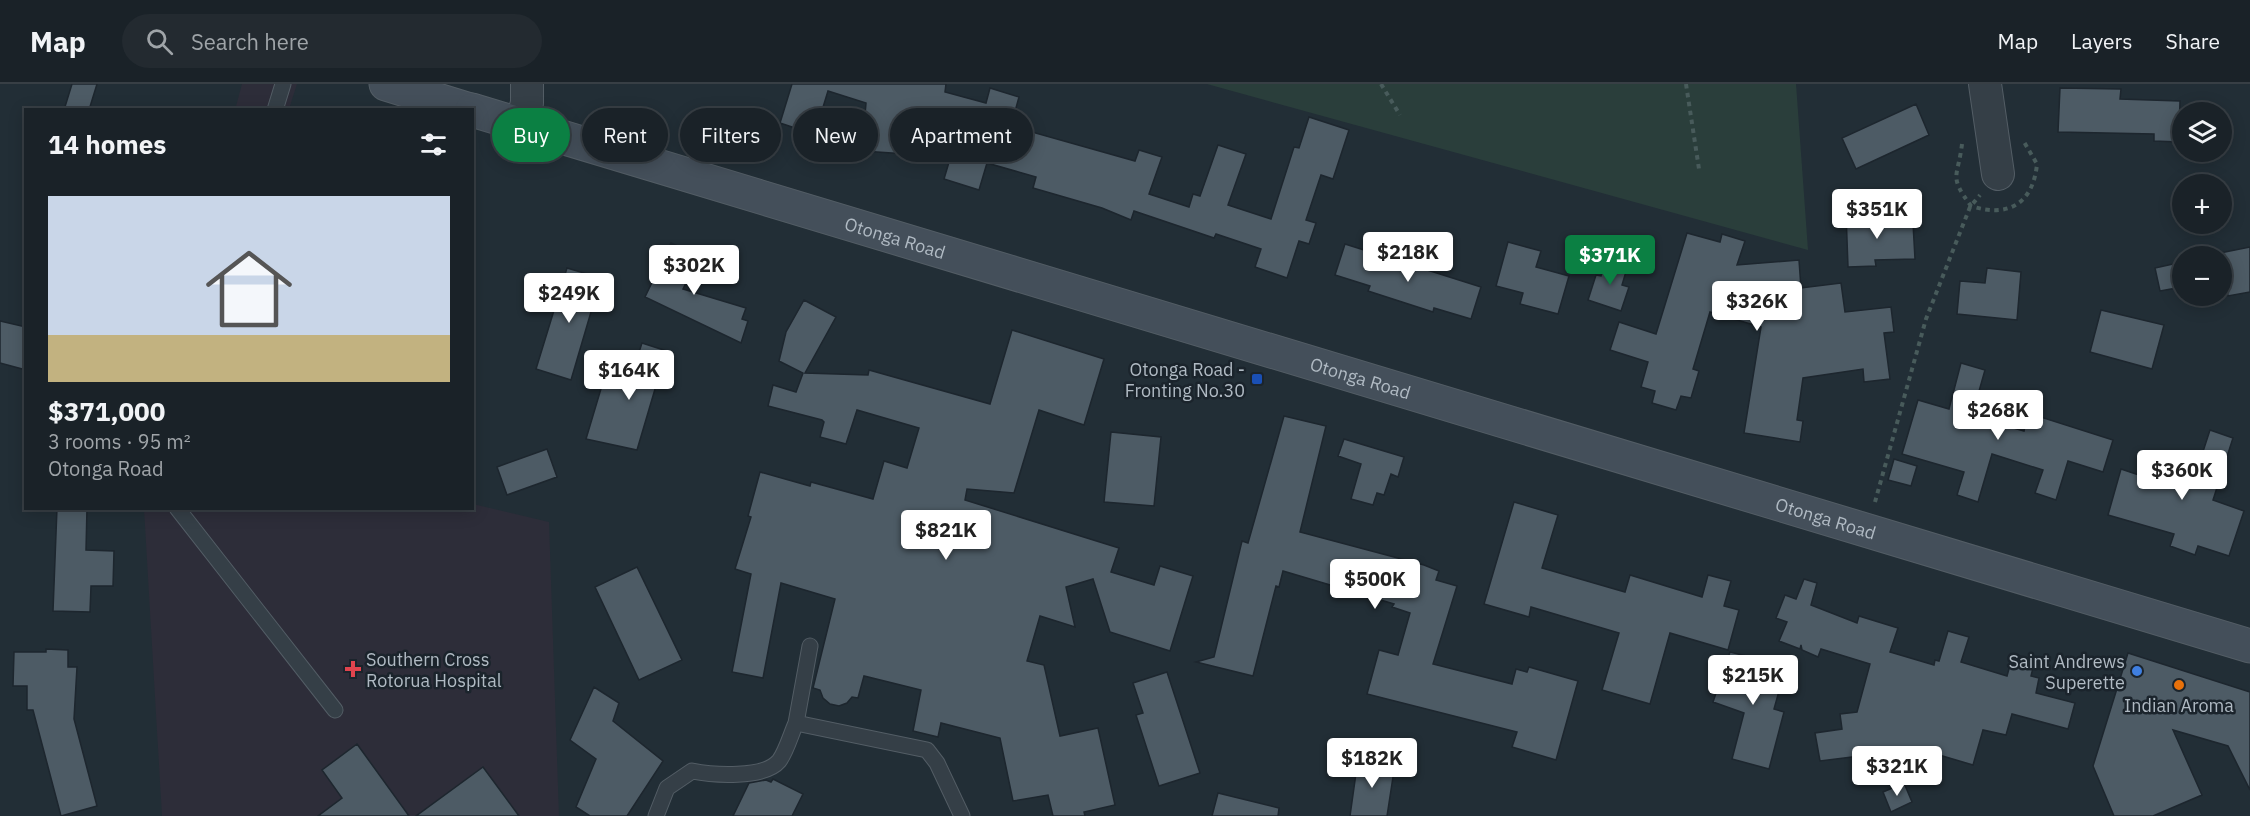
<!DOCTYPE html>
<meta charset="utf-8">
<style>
body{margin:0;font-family:"IBM Plex Sans",sans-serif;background:#232a30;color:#f1f3f6;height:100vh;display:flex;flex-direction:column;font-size:22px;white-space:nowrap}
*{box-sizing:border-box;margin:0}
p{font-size:20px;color:#9fa4a8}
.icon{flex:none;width:33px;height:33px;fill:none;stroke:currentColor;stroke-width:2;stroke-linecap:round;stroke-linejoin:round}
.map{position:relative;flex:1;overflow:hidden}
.panel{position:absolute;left:24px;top:24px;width:450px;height:402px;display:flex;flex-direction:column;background:#1a2228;border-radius:0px;box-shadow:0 3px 15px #0003,0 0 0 2px #383f45}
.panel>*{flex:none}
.banner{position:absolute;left:492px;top:24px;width:570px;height:54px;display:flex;gap:12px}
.fabs{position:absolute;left:2172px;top:18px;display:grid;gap:12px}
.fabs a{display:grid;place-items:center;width:60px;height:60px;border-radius:50%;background:#1a2228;box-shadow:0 3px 15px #0003,0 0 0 2px #383f45;font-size:30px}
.price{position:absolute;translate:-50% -51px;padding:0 14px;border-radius:6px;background:#fff;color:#222;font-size:20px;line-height:39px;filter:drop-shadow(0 2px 3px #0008)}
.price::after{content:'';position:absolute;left:50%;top:36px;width:18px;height:14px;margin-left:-9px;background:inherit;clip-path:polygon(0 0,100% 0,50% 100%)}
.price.current{background:#0b8043;color:#fff}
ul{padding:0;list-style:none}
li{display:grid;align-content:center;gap:12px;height:318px;padding:0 24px}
li span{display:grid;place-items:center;height:186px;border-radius:0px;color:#555}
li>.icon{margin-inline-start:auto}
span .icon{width:108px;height:108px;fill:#fffc;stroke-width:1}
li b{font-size:26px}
h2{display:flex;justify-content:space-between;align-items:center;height:72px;padding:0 24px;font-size:26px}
.pill{padding:0 21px;border-radius:27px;background:#1a2228;box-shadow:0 3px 15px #0003,0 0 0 2px #383f45;font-size:21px;line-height:54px}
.pill.current{background:#0b8043;color:#fff}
header{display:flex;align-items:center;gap:36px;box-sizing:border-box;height:84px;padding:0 30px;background:#1a2228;border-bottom:2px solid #383f45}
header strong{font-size:28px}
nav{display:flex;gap:33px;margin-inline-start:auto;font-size:21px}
.search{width:420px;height:54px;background:#232a30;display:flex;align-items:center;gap:15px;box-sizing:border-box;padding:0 21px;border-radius:33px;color:#9fa4a8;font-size:22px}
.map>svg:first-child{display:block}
.medical{fill:#2d2d39}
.green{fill:#2a3e3b}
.building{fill:#4d5b65;stroke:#1d262e;stroke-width:1.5}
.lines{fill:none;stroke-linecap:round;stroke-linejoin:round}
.lane-casing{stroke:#535d65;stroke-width:17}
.street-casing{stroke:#535d65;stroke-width:34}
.secondary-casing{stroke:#535d65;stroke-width:35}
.path{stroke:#485b5b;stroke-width:4;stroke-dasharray:4.5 4.5;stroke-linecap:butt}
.lane{stroke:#353f47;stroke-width:15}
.street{stroke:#353f47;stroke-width:32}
.secondary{stroke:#444f5a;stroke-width:33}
.transit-dot{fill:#1a4fb4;stroke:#1b242c;stroke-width:2}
.health-dot{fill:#e0444e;stroke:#1b242c;stroke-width:2}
.shop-dot{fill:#3f7fe0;stroke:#1b242c;stroke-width:2}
.food-dot{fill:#e8710a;stroke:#1b242c;stroke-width:2}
.labels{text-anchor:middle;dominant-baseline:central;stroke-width:5;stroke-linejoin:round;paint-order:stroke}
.street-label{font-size:18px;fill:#b0bac3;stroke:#1b242c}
.poi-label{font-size:18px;fill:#b0bac3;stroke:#1b242c;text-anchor:end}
</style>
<header>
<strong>Map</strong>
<div class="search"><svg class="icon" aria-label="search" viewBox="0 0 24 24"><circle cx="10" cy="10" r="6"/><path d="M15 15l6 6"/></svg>Search here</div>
<nav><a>Map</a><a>Layers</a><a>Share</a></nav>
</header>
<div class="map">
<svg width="2250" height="732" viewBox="0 0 2250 732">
<rect width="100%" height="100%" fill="#222e36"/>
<path class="medical" d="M242 0H297L289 25 235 26Z
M473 420 549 438 559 732H162L144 425 472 424Z"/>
<path class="green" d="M1207 0H1796L1808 166Z"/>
<path class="building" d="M72 0H97L89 26H64Z
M792 0H946L945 8 986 19 990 4 1019 13 1011 42 1135 77 1139 66 1162 73 1149 110 1189 123 1193 110 1200 112 1218 61 1246 70 1228 121 1271 135 1294 63 1299 64 1309 33 1349 46 1333 95 1321 91 1306 136 1316 139 1309 160 1299 157 1287 194 1255 183 1261 165 1216 150 1214 154 1134 127 1131 136 1102 124 1033 104 1036 93 987 79 979 106 944 95 960 41 910 38 907 70 862 67 866 19 828 7 820 33 807 28 801 46 780 39Z
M2060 4 2121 5 2120 15 2180 17 2179 58 2154 57V50L2058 48Z
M1916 20 1929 51 1856 85 1842 54Z
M1874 127V141L1913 139 1915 175 1875 176 1876 182 1848 183 1846 128Z
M1687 149 1720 158 1722 150 1745 157 1737 181 1799 176 1801 204 1841 199 1845 228 1891 223 1894 248 1884 249 1890 295 1864 298 1863 285 1803 294 1797 336 1803 337 1800 358 1744 349 1761 243 1710 228 1693 285 1699 287 1691 314 1681 312 1676 326 1652 319 1655 307 1641 303 1648 278 1610 266 1619 238 1656 250Z
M1508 158 1541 167 1536 183 1569 192 1558 230 1520 220 1523 209 1496 202Z
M671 159 699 172 683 205 746 224 742 235 748 237 741 259 645 213Z
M1345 160 1481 203 1471 235 1434 224 1433 228 1368 207 1370 202 1335 191Z
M2250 163V208L2228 212 2220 169Z
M1606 174 1628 181 1622 201 1629 203 1621 227 1588 216 1596 191 1601 192Z
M2182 178V203L2160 207 2155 184Z
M567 184 601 194 571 296 536 285Z
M1987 184 2021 188 2017 236 1957 230 1960 197 1985 199Z
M804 216 836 233 805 289 868 291 869 286 990 320 1012 246 1104 275 1084 341 1039 326 1014 409 967 405 965 416 1119 464 1111 488 1154 501 1160 482 1193 492 1170 567 1110 548 1093 495 1066 503 1075 543 1040 532 1027 577 1044 581 1060 652 1098 644 1115 721 1084 728 1085 732H1053L1048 711 1013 717 1000 654 941 639 938 653 913 647 921 606 864 592 858 614 852 613 847 619 839 622 830 620 823 614 820 606 813 604 835 515 781 499 763 594 732 588 751 490 735 485 751 433 748 432 760 388 810 402 811 398 873 415 884 377 907 384 919 344 857 326 846 360 820 353 824 338 822 336 768 322 773 301 796 308 803 289 779 277 786 248Z
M2101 226 2164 241 2152 285 2090 268Z
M0 237 26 243V286L0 279Z
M642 259 673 269 665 297 658 295 637 366 586 355 603 298 627 305Z
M1961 279 1985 286 1972 332 2024 347 2028 329 2113 356 2103 388 2068 377 2056 416 2035 409 2043 386 1992 370 1978 418 1957 411 1964 388 1902 370 1918 316 1949 325Z
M1284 332 1326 342 1300 448 1424 481 1439 487 1436 496 1457 502 1433 580 1512 600 1516 585 1527 588 1529 583 1578 597 1556 676 1512 663 1517 648 1367 610 1379 566 1398 571 1410 529 1392 523 1394 520 1283 487 1279 503 1276 502 1253 592 1196 578 1214 573 1242 457 1248 459Z
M2210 346 2233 354 2213 416 2244 427 2229 472 2198 462 2195 471 2170 462 2174 450 2108 431 2121 385 2145 393 2150 375 2196 389Z
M1111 348 1161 353 1154 422 1104 418Z
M1344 355 1404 373 1398 393 1391 390 1384 411 1377 409 1373 421 1351 415 1361 380 1338 372Z
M547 365 557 393 507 411 497 383Z
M1894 375 1917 382 1911 402 1888 396Z
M1514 418 1558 431 1542 484 1625 508 1630 491 1702 513 1708 491 1731 497 1724 522 1739 526 1728 566 1670 549 1650 620 1602 606 1619 549 1531 523 1529 533 1484 520Z
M57 424H87L86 466 114 467 113 502H91L90 528 53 527Z
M637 483 682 576 639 596 595 503Z
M1804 495 1817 499 1811 521 1857 539 1859 532 1898 544 1890 568 1934 581 1935 576 1939 577 1948 547 1969 553 1961 578 2007 592 2013 570 2035 576 2031 592 2039 594 2036 609 2075 619 2068 645 2012 630 2006 651 1983 646 1973 681 1939 671 1936 682 1917 677 1914 684 1868 671 1820 677 1815 649 1842 645 1840 630 1857 628 1870 580 1821 565 1818 573 1802 566 1801 561 1800 565 1779 557 1787 538 1776 534 1785 511 1796 515Z
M46 565 68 566V583H77L74 635 97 722 61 732 33 626H27V602H13L14 568H46Z
M1730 568 1786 582 1774 625 1784 628 1769 685 1732 675 1744 629 1713 618Z
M2128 569 2250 608V706L2228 662 2173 646 2202 711 2153 732H2114L2093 682Z
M1167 588 1200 689 1159 702 1136 631 1143 629 1133 599Z
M594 603 619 619 613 637 663 677 627 732H590L576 723 596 675 570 656Z
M357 660 409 732H318L342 714 322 686Z
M1358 675 1395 680 1387 732H1350Z
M483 683 519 732H416Z
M773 695 803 710 792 732H733L749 699 766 696 771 698Z
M1904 699 1912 718 1891 728 1883 708Z
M1218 709 1279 724 1278 732H1212Z"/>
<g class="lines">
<defs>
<path id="lane" d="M275 26 283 0
M177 424 335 626
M796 639 810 562
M656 732 667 704 692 687C712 691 764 695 779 677 786 668 791 650 796 639L927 666 937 679 962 732"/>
<path id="street" d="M1985 0 1998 90
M521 41 527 19V0"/>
<g id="secondary">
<path d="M386 0 470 26"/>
<path id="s1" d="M472 26 2250 562"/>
</g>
</defs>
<use href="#lane" class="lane-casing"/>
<use href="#street" class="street-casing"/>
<use href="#secondary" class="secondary-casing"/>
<path class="path" d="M1381 0 1400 31
M1686 0 1699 85
M1962 60C1958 94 1948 91 1971 122 2008 134 2033 120 2037 80L2024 58
M1875 418 1926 235 1970 123 1980 111"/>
<use href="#lane" class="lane"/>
<use href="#street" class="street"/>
<use href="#secondary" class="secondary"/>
</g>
<rect class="transit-dot" x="1251" y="289" width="12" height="12" rx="3"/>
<path class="health-dot" d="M350 576h6v6h6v6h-6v6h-6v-6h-6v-6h6z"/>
<circle class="shop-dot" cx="2137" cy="587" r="6"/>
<circle class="food-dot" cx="2179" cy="601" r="6"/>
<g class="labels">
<g class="street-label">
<text stroke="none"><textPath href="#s1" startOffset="442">Otonga Road</textPath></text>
<text stroke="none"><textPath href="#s1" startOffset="928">Otonga Road</textPath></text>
<text stroke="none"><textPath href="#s1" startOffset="1414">Otonga Road</textPath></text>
</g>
<g class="poi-label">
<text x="1245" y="285">Otonga Road -<tspan x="1245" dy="21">Fronting No.30</tspan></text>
<text x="366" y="575" text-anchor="start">Southern Cross<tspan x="366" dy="21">Rotorua Hospital</tspan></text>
<text x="2125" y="577">Saint Andrews<tspan x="2125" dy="21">Superette</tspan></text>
<text x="2179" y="621" text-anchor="middle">Indian Aroma</text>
</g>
</g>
</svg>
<div class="fabs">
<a><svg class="icon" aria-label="layers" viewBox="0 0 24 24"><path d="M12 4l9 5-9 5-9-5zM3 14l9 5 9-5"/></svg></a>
<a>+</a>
<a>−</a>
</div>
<b class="price" style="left:1877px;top:156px">$351K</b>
<b class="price" style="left:1408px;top:199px">$218K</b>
<b class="price current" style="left:1610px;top:202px">$371K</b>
<b class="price" style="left:694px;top:212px">$302K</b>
<b class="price" style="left:569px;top:240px">$249K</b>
<b class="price" style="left:1757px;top:248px">$326K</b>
<b class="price" style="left:629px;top:317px">$164K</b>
<b class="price" style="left:1998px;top:357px">$268K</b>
<b class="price" style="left:2182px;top:417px">$360K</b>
<b class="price" style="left:946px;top:477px">$821K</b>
<b class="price" style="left:1375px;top:526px">$500K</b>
<b class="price" style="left:1753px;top:622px">$215K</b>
<b class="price" style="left:1372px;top:705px">$182K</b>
<b class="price" style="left:1897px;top:713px">$321K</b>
<div class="banner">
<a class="pill current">Buy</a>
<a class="pill">Rent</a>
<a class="pill">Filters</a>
<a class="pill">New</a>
<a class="pill">Apartment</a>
</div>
<section class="panel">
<h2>14 homes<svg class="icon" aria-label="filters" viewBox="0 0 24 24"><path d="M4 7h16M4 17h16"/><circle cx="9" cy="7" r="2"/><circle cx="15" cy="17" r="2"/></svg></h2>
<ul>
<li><span style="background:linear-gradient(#c9d6e8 75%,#c2b280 0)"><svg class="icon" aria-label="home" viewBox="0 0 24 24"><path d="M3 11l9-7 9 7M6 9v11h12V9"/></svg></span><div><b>$371,000</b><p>3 rooms · 95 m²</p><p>Otonga Road</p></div></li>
</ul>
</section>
</div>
